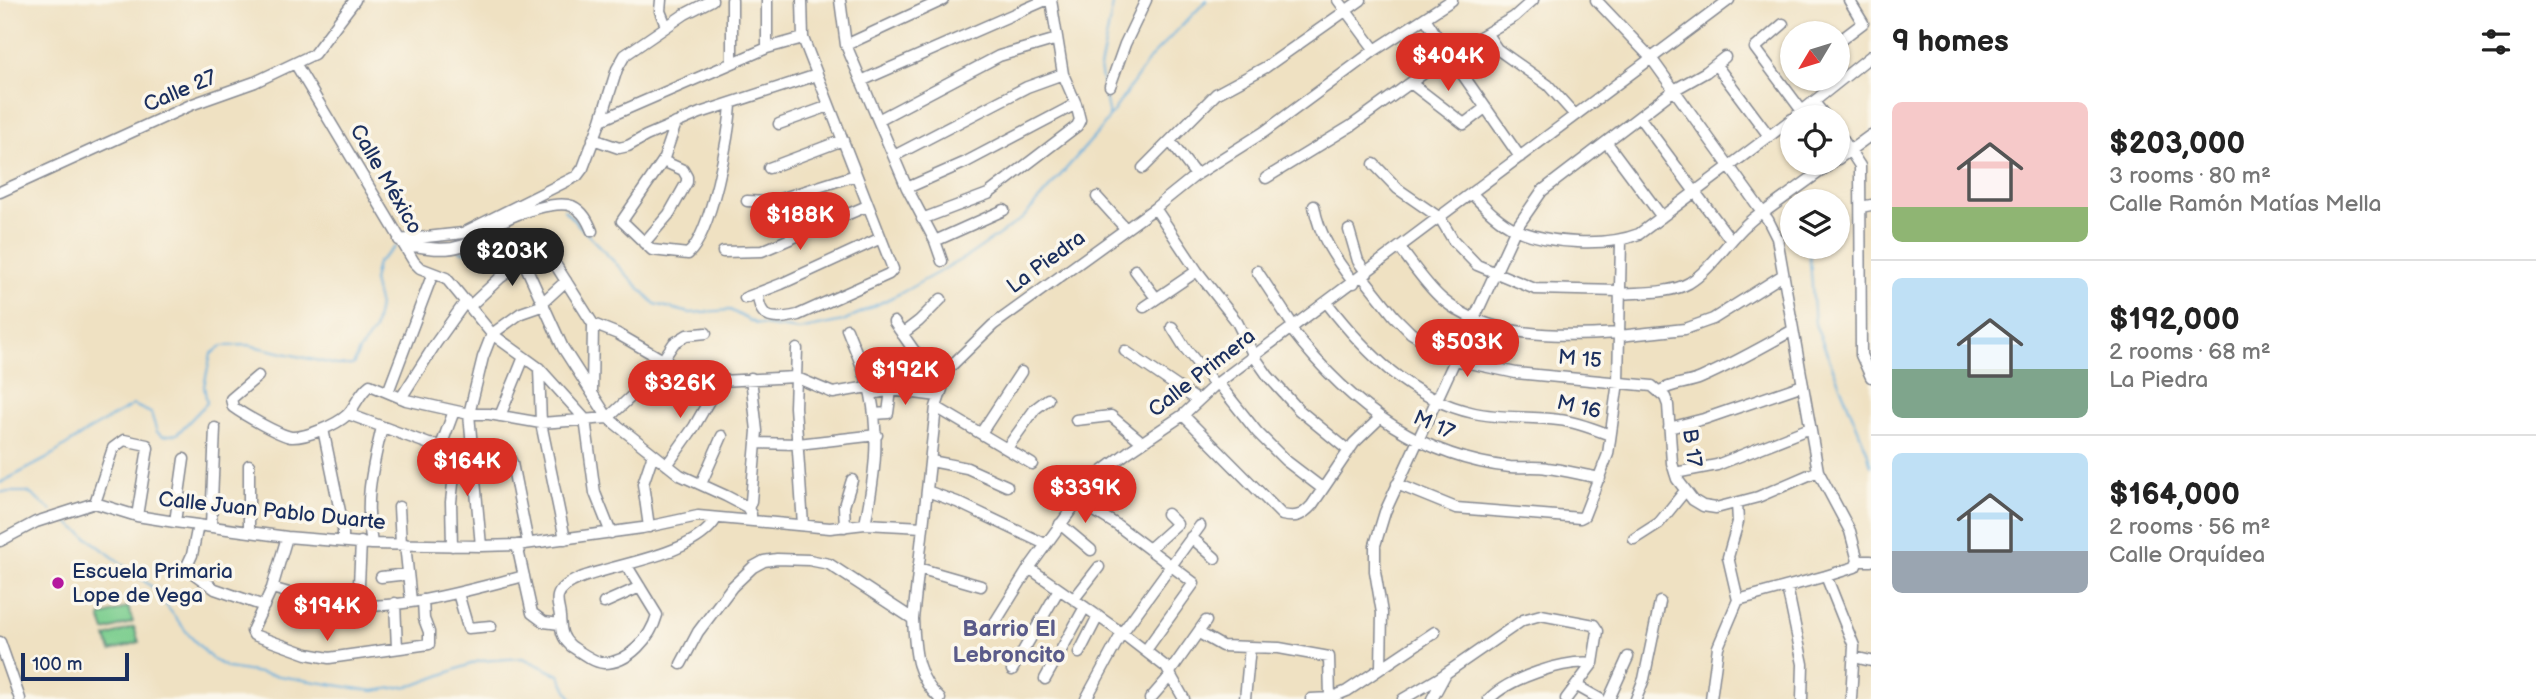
<!DOCTYPE html>
<meta charset="utf-8">
<style>
body{margin:0;font-family:"Balsamiq Sans",sans-serif;background:#f2f2f2;color:#222;height:100vh;display:flex;flex-direction:column;font-size:26px;white-space:nowrap}
*{box-sizing:border-box;margin:0}
p{font-size:23px;color:#767676}
.icon{flex:none;width:38px;height:38px;fill:none;stroke:currentColor;stroke-width:2;stroke-linecap:round;stroke-linejoin:round}
.map{position:relative;flex:1;overflow:hidden}
.sheet{display:flex;flex-direction:column;background:#fff;width:665px}
.sheet>*{flex:none}
.needle{width:46px;rotate:232deg}
.buttons{position:absolute;left:1780px;top:21px;display:grid;gap:14px}
.buttons a{display:grid;place-items:center;width:70px;height:70px;border-radius:50%;background:#fff;box-shadow:0 2px 5px #0004;font-size:35px}
.scale{position:absolute;left:21px;bottom:18px;width:108px;box-sizing:border-box;padding-left:7px;border:4px solid #1b2f5e;border-top:0;font-size:19px;line-height:24px;white-space:nowrap;color:#1b2f5e;-webkit-text-stroke:5px #fbf7ec;paint-order:stroke}
.price{position:absolute;translate:-50% -60px;padding:0 16px;border-radius:24px;background:#d93025;color:#fff;font-size:23px;line-height:46px;filter:drop-shadow(0 2px 4px #0008)}
.price::after{content:'';position:absolute;left:50%;top:42px;width:21px;height:16px;margin-left:-10px;background:inherit;clip-path:polygon(0 0,100% 0,50% 100%)}
.price.current{background:#222;color:#fff}
ul{padding:0;list-style:none}
li{display:flex;align-items:center;gap:21px;height:175px;padding:0 21px}
li+li{border-top:2px solid #e0e0e0}
li span{display:grid;place-items:center;flex:none;width:196px;height:140px;border-radius:10px;color:#555}
li>.icon{margin-inline-start:auto}
span .icon{width:84px;height:84px;fill:#fffc;stroke-width:1}
li b{font-size:30px}
h2{display:flex;justify-content:space-between;align-items:center;height:84px;padding:0 21px;font-size:30px}
main{display:flex;flex:1;min-height:0}
.map>svg:first-child{display:block}
.green{fill:#7dce8f;stroke:#4c7e76;stroke-width:2}
.lines{fill:none;stroke-linecap:round;stroke-linejoin:round}
.stream{stroke:#66aedd;stroke-width:2}
.minor-casing{stroke:#858890;stroke-width:13}
.minor{stroke:#fff;stroke-width:10}
.poi-dot{fill:#b5179e;stroke:#fbf7ec;stroke-width:2.5}
.labels{text-anchor:middle;dominant-baseline:central;stroke-width:7;stroke-linejoin:round;paint-order:stroke}
.street-label{font-size:21px;fill:#1b2f5e;stroke:#fbf7ec}
.poi-label{font-size:21px;fill:#1b2f5e;stroke:#fbf7ec;text-anchor:start}
.neighbourhood-label{font-size:23px;font-weight:bold;fill:#5a5b8a;stroke:#fbf7ec}
</style>
<main>
<div class="map">
<svg width="1871" height="699" viewBox="0 0 1871 699">
<rect width="100%" height="100%" fill="#fbf7ec"/>
<filter id="ink" filterUnits="userSpaceOnUse"><feTurbulence type="fractalNoise" baseFrequency=".0143" numOctaves="2"/><feDisplacementMap in="SourceGraphic" scale="14" xChannelSelector="R" yChannelSelector="G"/><feConvolveMatrix kernelMatrix="1 2 1 2 8 2 1 2 1" color-interpolation-filters="sRGB"/></filter>
<filter id="wash" filterUnits="userSpaceOnUse"><feTurbulence type="fractalNoise" baseFrequency=".00686" numOctaves="4" result="noise"/><feDisplacementMap in="SourceGraphic" scale="28" xChannelSelector="R" yChannelSelector="G"/><feGaussianBlur stdDeviation="1.57" result="paint"/><feColorMatrix in="noise" values="0 0 0 0 0 0 0 0 0 0 0 0 0 0 0 0 0 1.4 0 .05"/><feComposite in="paint" operator="in"/></filter>
<g filter="url(#wash)">
<rect width="100%" height="100%" fill="#efe1c2"/>
<path class="green" d="M128 607 133 622 105 631 100 617Z
M134 627 139 642 111 651 106 637Z"/>
<g class="lines">
<path class="stream" d="M1109 117 1100 68 1114 0
M564 210 655 304 690 313 730 310 756 324 799 330 843 321 903 292 971 254 1023 218 1101 129 1151 57 1207 0
M1809 247 1815 324 1867 451 1871 466
M460 251 466 252 470 248
M0 483 46 459 86 432 133 405 151 413 157 432 163 436 177 434 207 403 204 386 211 354 222 346 248 345 337 365H353L359 351 374 331 379 306 373 281 377 263 395 247
M0 492H28L52 511
M62 518 152 587 189 635 212 659 228 668 373 691 415 685 479 661 523 658 559 675 572 699"/>
</g>
</g>
<g filter="url(#ink)">
<g class="lines">
<defs>
<path id="minor" d="M661 0 660 11 666 26
M767 0V48
M840 0 846 45 907 188 935 241 942 261
M1338 0 1375 50
M1596 0 1651 58 1768 220 1777 238 1818 471 1850 531 1858 561
M1425 18 1449 55 1520 157
M1783 24 1755 48 1802 111
M1487 34 1497 49 1548 85 1575 115
M1838 42 1863 23 1849 0
M846 45 943 0
M295 63 414 262 420 268 446 278 492 334 539 368 585 419
M732 63V0
M1716 65 1769 136
M861 81 1046 0
M1412 84 1464 124 1485 108
M1110 86 1125 44 1146 0
M1814 102 1826 117
M1797 115 1871 56
M1640 118 1730 239
M601 120 767 48 803 38
M878 120 999 56 1057 39
M676 123 663 161 622 221 652 250 688 254C711 234 730 135 731 103
M779 124 829 106
M1838 132 1860 166 1861 355 1871 377
M593 139 619 148 628 146 646 136 700 113 817 75
M1170 141 1196 175
M1607 143 1662 217
M894 156 1027 87 1063 74
M1838 159 1871 135
M1374 164 1398 189 1440 218 1453 240 1477 265 1535 289 1619 291
M769 168 843 140
M1143 168 1216 94 1266 67 1361 0
M1266 178 1351 126 1449 55 1514 17 1533 0
M907 188 966 162 1076 104
M0 192 193 104 255 82 314 54 355 0
M1472 194C1485 207 1498 221 1515 229 1548 244 1606 247 1639 234L1792 119
M1097 197 1125 228
M747 201 768 202 780 199 856 175
M1314 206C1319 236 1336 260 1354 283
M1861 207 1871 205
M1155 208 1197 271 1237 322 1254 356 1268 376 1299 410 1349 451
M1763 213 1832 163
M922 219 988 194 1077 126 1080 120 1076 104 1063 74 1051 0
M1349 230 1358 261 1367 273
M399 240 463 233 577 176 583 168 601 120 617 69 625 55 685 14 712 0
M935 241 1004 210
M644 243 669 214 687 182V177L683 170 663 161
M406 245C424 247 443 252 461 246 477 242 489 229 503 221 517 213 557 200 572 206 583 211 588 221 592 231
M1400 248C1413 265 1426 285 1442 299 1489 339 1560 337 1619 333
M723 252 762 251 867 206
M523 260 563 348 608 418 680 475 726 496 747 507 751 514V520
M1135 270 1156 298
M1257 271 1294 327
M1363 277 1394 316 1411 333 1455 360 1516 373 1652 386 1665 397 1668 405 1672 463 1677 479 1693 500 1703 506 1716 508 1758 497 1818 471
M758 293C759 322 775 320 798 315L889 274 893 269 803 38 802 0
M1619 294C1640 292 1670 294 1689 283 1715 267 1733 231 1762 212
M745 298 781 284 881 238
M542 303 566 281
M1327 303C1365 352 1410 399 1474 413 1502 419 1531 416 1559 420 1577 422 1594 429 1610 435
M470 306 500 278 540 249 545 248 593 324 592 393
M1144 307 1197 271
M894 322 915 352 949 368
M593 324 618 334 715 390 721 381 795 377 833 393 868 387
M1172 327 1185 348 1215 385
M847 329C855 350 866 373 871 395 880 440 874 480 865 524
M1291 329C1346 401 1417 457 1510 467 1522 468 1535 466 1547 468 1565 470 1582 475 1600 478
M902 334 919 321 941 299
M1619 336 1685 329 1713 319 1783 275
M797 349 795 407 803 525
M1125 351 1197 400
M539 368 541 423 565 539
M864 374 898 364 915 352
M258 376 231 399 233 407C244 415 279 435 291 437 306 438 336 425 347 415 356 406 359 393 370 385L406 400 469 414H489L541 423 608 418
M1218 383 1257 432 1285 460 1323 489
M1660 391C1673 383 1687 384 1701 378 1733 364 1763 347 1793 330
M388 392 433 273
M871 394 891 390 938 396
M401 398 436 343 466 301
M936 407 1032 464
M348 414 429 444 507 453 512 463 528 543
M874 414 888 413 891 390 898 364
M1183 415 1282 515C1296 518 1302 516 1312 505L1354 443 1380 418
M500 416 524 357
M608 418 634 394 662 361 674 343 687 335 706 333
M585 419 595 493 611 533
M1076 420 1111 416 1142 442
M1669 428 1704 419 1803 385
M323 429 343 526V541
M981 433 1021 372
M756 443 798 444 877 435
M441 446 454 411
M1007 448 1035 409 1048 399
M931 461 967 468 1007 486
M667 465 694 427 715 390
M1675 473 1717 465 1810 428
M701 484 722 436
M1397 484 1456 508 1580 518 1584 516 1608 454 1618 382 1621 241
M927 491 957 502 1045 544
M1077 500 1117 525 1194 583 1146 650
M95 503 113 448 124 440 147 445 148 448 137 516
M399 507 401 544
M748 509 751 501 757 431 751 378
M175 522 184 459
M1060 524 1091 550
M198 525 192 555 186 568 215 589 264 606
M211 526 215 428
M649 527 643 484 653 454
M845 527 844 506 852 480
M249 531V465
M287 537 272 588 252 631 254 635 307 654 329 658 429 644V632L424 619 423 600
M1191 537 1215 558
M1634 539 1659 523 1685 491
M0 541 36 522 95 503 137 516 175 522 287 537 372 544 481 546 517 545 642 528 698 516 830 528 865 524 923 527
M372 544C364 498 372 471 382 427
M405 544 411 601
M517 545 532 613 544 622 560 624
M452 546 451 502 457 448
M481 546 469 414 483 357 492 334 521 313 544 305
M1149 549 1177 524 1167 514
M1858 561H1871
M627 566 657 615C651 637 629 663 604 663 593 662 580 652 571 646 561 637 561 630 560 617 560 611 556 603 558 596 567 564 687 567 716 519
M918 568 981 586
M1029 568 1122 633 1166 667 1184 699
M381 577 408 574
M1787 587 1803 664 1802 699
M272 588C290 593 310 601 328 604 394 613 461 592 524 576
M458 593 468 628 491 626
M1074 599 1099 567
M1738 600 1826 576
M395 603 397 648
M604 603 640 587
M358 605 361 542
M996 621 1029 568 1095 477 1128 452 1183 415 1215 385 1729 0
M1199 633 1222 646 1279 648 1329 657 1330 698
M0 642 20 699
M1079 653 1098 616
M1854 657 1871 661
M681 664 698 632 732 587 753 567 764 561 777 559 809 560 829 564 913 619
M1381 667 1382 613 1375 571V545L1385 512 1515 230 1542 191 1674 90 1706 72 1725 57
M1012 670 1059 589
M1170 672 1206 621
M1045 679 1085 607
M1577 686 1600 699
M940 699C915 676 915 651 913 619L936 407 949 368 993 325 1155 208 1196 175 1264 132 1375 50 1452 0
M1086 699 1122 633 1200 526
M1150 699 1171 675
M1245 699 1250 647
M1311 699 1330 698 1347 691 1435 632
M1403 699 1439 678 1523 620 1541 615 1594 625 1598 631 1593 663 1566 699
M1432 699 1445 675
M1489 699C1510 678 1563 660 1593 663
M1609 699 1628 657
M1636 699 1644 679 1660 602
M1711 699 1718 647 1738 600 1728 557 1738 522 1737 503
M1851 699 1854 646 1826 576 1855 567 1858 561"/>
</defs>
<use href="#minor" class="minor-casing"/>
<use href="#minor" class="minor"/>
</g>
</g>
<circle class="poi-dot" cx="58" cy="583" r="7"/>
<g class="labels">
<g class="street-label">
<text transform="translate(180 91) rotate(-23)">Calle 27</text>
<text transform="translate(386 179) rotate(60)">Calle México</text>
<text transform="translate(1046 262) rotate(-36)">La Piedra</text>
<text transform="translate(1580 359) rotate(5)">M 15</text>
<text transform="translate(1202 373) rotate(-38)">Calle Primera</text>
<text transform="translate(1579 407) rotate(13)">M 16</text>
<text transform="translate(1434 425) rotate(24)">M 17</text>
<text transform="translate(1692 448) rotate(82)">B 17</text>
<text transform="translate(272 511) rotate(6)">Calle Juan Pablo Duarte</text>
</g>
<g class="poi-label">
<text x="72" y="571">Escuela Primaria<tspan x="72" dy="24">Lope de Vega</tspan></text>
</g>
<g class="neighbourhood-label">
<text x="1009" y="629">Barrio El<tspan x="1009" dy="26">Lebroncito</tspan></text>
</g>
</g>
</svg>
<div class="buttons">
<a><svg class="needle" viewBox="-14 -14 28 28"><path d="M0-13l5 13h-10z" fill="#e53935"/><path d="M0 13l5-13h-10z" fill="#767676"/></svg></a>
<a><svg class="icon" aria-label="locate" viewBox="0 0 24 24"><circle cx="12" cy="12" r="6"/><path d="M12 2v4M12 18v4M2 12h4M18 12h4"/></svg></a>
<a><svg class="icon" aria-label="layers" viewBox="0 0 24 24"><path d="M12 4l9 5-9 5-9-5zM3 14l9 5 9-5"/></svg></a>
</div>
<div class="scale">100 m</div>
<b class="price" style="left:1448px;top:93px">$404K</b>
<b class="price" style="left:800px;top:252px">$188K</b>
<b class="price current" style="left:512px;top:288px">$203K</b>
<b class="price" style="left:1467px;top:379px">$503K</b>
<b class="price" style="left:905px;top:407px">$192K</b>
<b class="price" style="left:680px;top:420px">$326K</b>
<b class="price" style="left:467px;top:498px">$164K</b>
<b class="price" style="left:1085px;top:525px">$339K</b>
<b class="price" style="left:327px;top:643px">$194K</b>
</div>
<section class="sheet">
<h2>9 homes<svg class="icon" aria-label="filters" viewBox="0 0 24 24"><path d="M4 7h16M4 17h16"/><circle cx="9" cy="7" r="2"/><circle cx="15" cy="17" r="2"/></svg></h2>
<ul>
<li><span style="background:linear-gradient(#f6c9c9 75%,#8fb573 0)"><svg class="icon" aria-label="home" viewBox="0 0 24 24"><path d="M3 11l9-7 9 7M6 9v11h12V9"/></svg></span><div><b>$203,000</b><p>3 rooms · 80 m²</p><p>Calle Ramón Matías Mella</p></div></li>
<li><span style="background:linear-gradient(#bfe0f5 65%,#7fa58c 0)"><svg class="icon" aria-label="home" viewBox="0 0 24 24"><path d="M3 11l9-7 9 7M6 9v11h12V9"/></svg></span><div><b>$192,000</b><p>2 rooms · 68 m²</p><p>La Piedra</p></div></li>
<li><span style="background:linear-gradient(#bfe0f5 70%,#9aa5b1 0)"><svg class="icon" aria-label="home" viewBox="0 0 24 24"><path d="M3 11l9-7 9 7M6 9v11h12V9"/></svg></span><div><b>$164,000</b><p>2 rooms · 56 m²</p><p>Calle Orquídea</p></div></li>
</ul>
</section>
</main>
